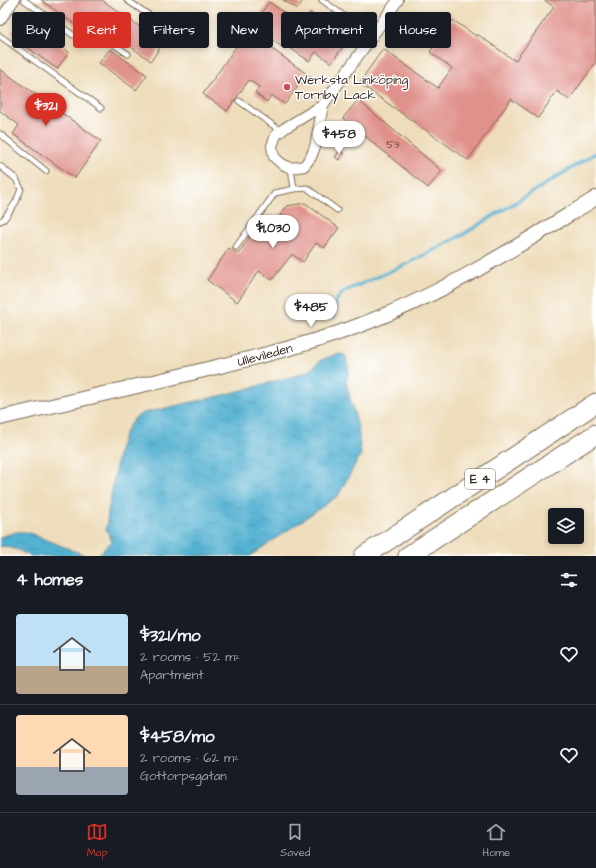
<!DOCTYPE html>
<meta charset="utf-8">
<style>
body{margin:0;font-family:"Architects Daughter",sans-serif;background:#242831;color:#f1f3f6;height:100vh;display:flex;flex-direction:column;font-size:15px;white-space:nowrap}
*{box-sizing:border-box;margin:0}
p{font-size:13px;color:#9ea1a6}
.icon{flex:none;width:22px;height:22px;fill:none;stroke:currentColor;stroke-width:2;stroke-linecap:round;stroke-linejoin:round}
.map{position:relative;height:556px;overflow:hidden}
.panel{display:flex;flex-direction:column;background:#171b24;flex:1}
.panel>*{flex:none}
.hud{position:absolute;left:12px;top:12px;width:572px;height:36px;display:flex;gap:8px}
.controls{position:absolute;left:548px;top:508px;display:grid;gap:8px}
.controls a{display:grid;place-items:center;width:36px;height:36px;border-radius:4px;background:#171b24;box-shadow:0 2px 6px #0003;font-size:20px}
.price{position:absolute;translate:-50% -34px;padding:0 9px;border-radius:14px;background:#fff;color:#222;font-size:13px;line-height:26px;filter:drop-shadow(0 1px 2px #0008)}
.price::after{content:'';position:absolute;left:50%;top:24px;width:12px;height:9px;margin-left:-6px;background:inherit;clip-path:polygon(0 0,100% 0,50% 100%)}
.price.active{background:#d93025;color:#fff}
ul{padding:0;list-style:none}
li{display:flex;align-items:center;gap:12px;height:100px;padding:0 16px}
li+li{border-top:1px solid #363941}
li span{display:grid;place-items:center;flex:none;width:112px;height:80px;border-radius:4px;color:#555}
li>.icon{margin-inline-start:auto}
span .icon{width:48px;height:48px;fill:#fffc;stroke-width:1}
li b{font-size:17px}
h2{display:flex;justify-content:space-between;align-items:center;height:48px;padding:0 16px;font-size:17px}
.tag{padding:0 14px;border-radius:4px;background:#171b24;box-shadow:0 2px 6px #0003;font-size:14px;line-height:36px}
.tag.active{background:#d93025;color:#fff}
.menu{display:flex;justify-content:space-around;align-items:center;height:56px;border-top:1px solid #363941;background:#171b24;font-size:11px;color:#9ea1a6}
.menu a{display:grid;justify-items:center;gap:2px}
.menu .active{color:#d93025}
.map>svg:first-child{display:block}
.water{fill:url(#water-ripples);stroke:#476e78}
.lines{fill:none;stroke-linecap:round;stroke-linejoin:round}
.stream{stroke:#53b1d1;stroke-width:3.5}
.building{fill:#e0918b}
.service-casing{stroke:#7a6955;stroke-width:7}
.minor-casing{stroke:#7a6955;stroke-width:12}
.secondary-casing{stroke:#7a6955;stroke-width:16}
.motorway-casing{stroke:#7a6955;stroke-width:21}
.service{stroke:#fff;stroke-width:5}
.minor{stroke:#fff;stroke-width:10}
.secondary{stroke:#fff;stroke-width:14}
.motorway{stroke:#fff;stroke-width:19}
.poi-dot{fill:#d1495b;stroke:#fff;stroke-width:1.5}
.labels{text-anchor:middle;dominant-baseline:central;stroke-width:3;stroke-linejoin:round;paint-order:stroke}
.number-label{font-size:11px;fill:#644439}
.shield{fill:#fff;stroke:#766a62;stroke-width:1}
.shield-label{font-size:12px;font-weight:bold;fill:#3b2a1e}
.poi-label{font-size:13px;fill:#3b2a1e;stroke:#fff;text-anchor:start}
.street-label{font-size:13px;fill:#3b2a1e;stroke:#fff}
</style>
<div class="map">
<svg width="596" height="556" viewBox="0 0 596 556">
<defs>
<pattern id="water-ripples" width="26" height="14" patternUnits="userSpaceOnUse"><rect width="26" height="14" fill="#53b1d1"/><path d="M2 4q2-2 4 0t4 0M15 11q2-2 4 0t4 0" fill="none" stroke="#4690a9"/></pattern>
</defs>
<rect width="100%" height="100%" fill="#fff"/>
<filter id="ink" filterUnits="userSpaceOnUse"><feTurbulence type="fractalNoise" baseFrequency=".025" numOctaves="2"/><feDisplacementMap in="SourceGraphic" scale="8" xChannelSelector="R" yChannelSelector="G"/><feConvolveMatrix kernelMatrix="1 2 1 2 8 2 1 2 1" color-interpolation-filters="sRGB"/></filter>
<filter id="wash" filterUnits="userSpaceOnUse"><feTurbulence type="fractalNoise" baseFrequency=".012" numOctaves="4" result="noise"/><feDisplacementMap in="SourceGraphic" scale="16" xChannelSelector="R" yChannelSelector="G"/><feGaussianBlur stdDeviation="0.9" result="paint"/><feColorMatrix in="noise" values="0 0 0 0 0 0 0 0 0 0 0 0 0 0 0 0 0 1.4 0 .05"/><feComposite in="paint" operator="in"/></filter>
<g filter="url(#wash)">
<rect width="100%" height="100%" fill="#edb"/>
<path class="water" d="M343 354 346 356 349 371 346 383 358 427 361 454 338 496 250 556H97L112 541 106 529 108 512 119 450 124 435 130 424 136 417 143 413 224 395 301 374 310 370 321 360 334 355Z
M16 532H27L87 556H30L18 550 4 546 0 547V537Z"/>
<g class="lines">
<path class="stream" d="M334 317C334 305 335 299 345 291L409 263 464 234 596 153"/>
</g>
<g id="blocks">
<path class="building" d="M41 0H102L163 43 151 61 89 17 81 29Z
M283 0H303L297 9Z
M544 0H596V62L569 100 557 91 538 118 511 99 468 160 359 83 383 49 438 88 452 68 430 52 453 20 476 36 477 34 515 61 554 7Z
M269 2 302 25 310 13 348 40 331 63 316 52 309 61 287 46 285 49 252 26Z
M21 21 34 31 36 28 69 52 57 69 24 45 26 43 12 33Z
M247 31 311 77 306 84 302 81 285 104 271 95 267 102 255 93 259 87 249 80 227 111 203 94Z
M110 49 147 75 136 90 99 63Z
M0 69 101 141 75 178 13 134 19 125 0 111Z
M358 100 442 171 428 188 343 118Z
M340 150 343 153 339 160 335 157Z
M305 203 339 228 324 248 316 243 303 262 292 254 272 280 259 271 237 302 207 280 229 248 238 254 256 227 267 235 287 206Z"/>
</g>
</g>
<g filter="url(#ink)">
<use href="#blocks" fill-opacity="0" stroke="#7a6955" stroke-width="1"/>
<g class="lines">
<defs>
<path id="service" d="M24 0 73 35 107 40 128 54
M127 0 159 22
M322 0 372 36
M0 36 101 108
M239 101 281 131
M0 134 46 171
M0 166 16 179 21 189 16 202 4 219 0 221
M291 168 294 189 307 188 337 210
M236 247 275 193 294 189"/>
<path id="minor" d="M0 20 14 0
M323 105 315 147 311 157 304 166 291 168 282 164 274 157 272 146 276 135 285 128 323 105 398 0"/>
<path id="secondary" d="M0 418C72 401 144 385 216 367 269 354 322 341 373 320 452 289 524 242 596 198"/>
<path id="motorway" d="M364 556 405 529 596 403
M408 556 596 434"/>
</defs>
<use href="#service" class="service-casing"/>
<use href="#minor" class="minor-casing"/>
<use href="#secondary" class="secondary-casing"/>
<use href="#motorway" class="motorway-casing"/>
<use href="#service" class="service"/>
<use href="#minor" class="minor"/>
<use href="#secondary" class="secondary"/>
<use href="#motorway" class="motorway"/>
</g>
</g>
<circle class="poi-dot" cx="287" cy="87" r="4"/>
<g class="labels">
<g class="number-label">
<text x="393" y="144">53</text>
</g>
<rect class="shield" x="465" y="469" width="30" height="20" rx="3"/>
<g class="shield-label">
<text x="480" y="479">E 4</text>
</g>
<g class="poi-label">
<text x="295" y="80">Werksta Linköping<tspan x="295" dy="15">Tornby Lack</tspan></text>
</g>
<g class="street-label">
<text transform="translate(265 355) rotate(-15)">Ullevileden</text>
</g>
</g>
</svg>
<div class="controls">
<a><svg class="icon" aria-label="layers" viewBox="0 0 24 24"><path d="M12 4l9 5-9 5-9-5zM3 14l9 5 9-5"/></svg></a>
</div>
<b class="price active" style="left:46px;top:127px">$321</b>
<b class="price" style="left:339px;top:155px">$458</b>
<b class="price" style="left:273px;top:249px">$1,030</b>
<b class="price" style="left:311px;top:328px">$485</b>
<div class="hud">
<a class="tag">Buy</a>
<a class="tag active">Rent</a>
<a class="tag">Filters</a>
<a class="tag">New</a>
<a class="tag">Apartment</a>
<a class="tag">House</a>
</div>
</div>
<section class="panel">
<h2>4 homes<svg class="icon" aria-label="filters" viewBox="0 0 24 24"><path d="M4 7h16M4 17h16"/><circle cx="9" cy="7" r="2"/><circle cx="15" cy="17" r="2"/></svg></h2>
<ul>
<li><span style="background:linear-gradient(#bfe0f5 65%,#b9a48a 0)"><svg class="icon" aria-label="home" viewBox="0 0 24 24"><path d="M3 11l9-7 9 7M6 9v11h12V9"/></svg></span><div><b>$321/mo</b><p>2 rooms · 52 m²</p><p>Apartment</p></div><svg class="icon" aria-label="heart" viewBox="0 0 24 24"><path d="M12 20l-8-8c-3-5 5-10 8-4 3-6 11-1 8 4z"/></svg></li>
<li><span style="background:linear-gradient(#ffd9b3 65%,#9aa5b1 0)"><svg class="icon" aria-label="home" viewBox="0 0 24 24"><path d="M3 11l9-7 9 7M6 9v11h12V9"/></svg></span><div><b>$458/mo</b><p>2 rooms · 62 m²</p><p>Gottorpsgatan</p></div><svg class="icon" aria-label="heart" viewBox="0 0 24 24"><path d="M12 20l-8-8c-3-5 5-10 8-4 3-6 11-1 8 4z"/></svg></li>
</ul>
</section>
<nav class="menu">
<a class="active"><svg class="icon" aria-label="map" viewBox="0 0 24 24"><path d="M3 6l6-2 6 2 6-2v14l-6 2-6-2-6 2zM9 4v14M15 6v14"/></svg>Map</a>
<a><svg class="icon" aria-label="saved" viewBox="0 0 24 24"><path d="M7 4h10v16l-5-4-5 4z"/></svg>Saved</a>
<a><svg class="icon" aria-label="home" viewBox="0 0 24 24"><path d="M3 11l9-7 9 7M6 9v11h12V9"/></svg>Home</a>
</nav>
